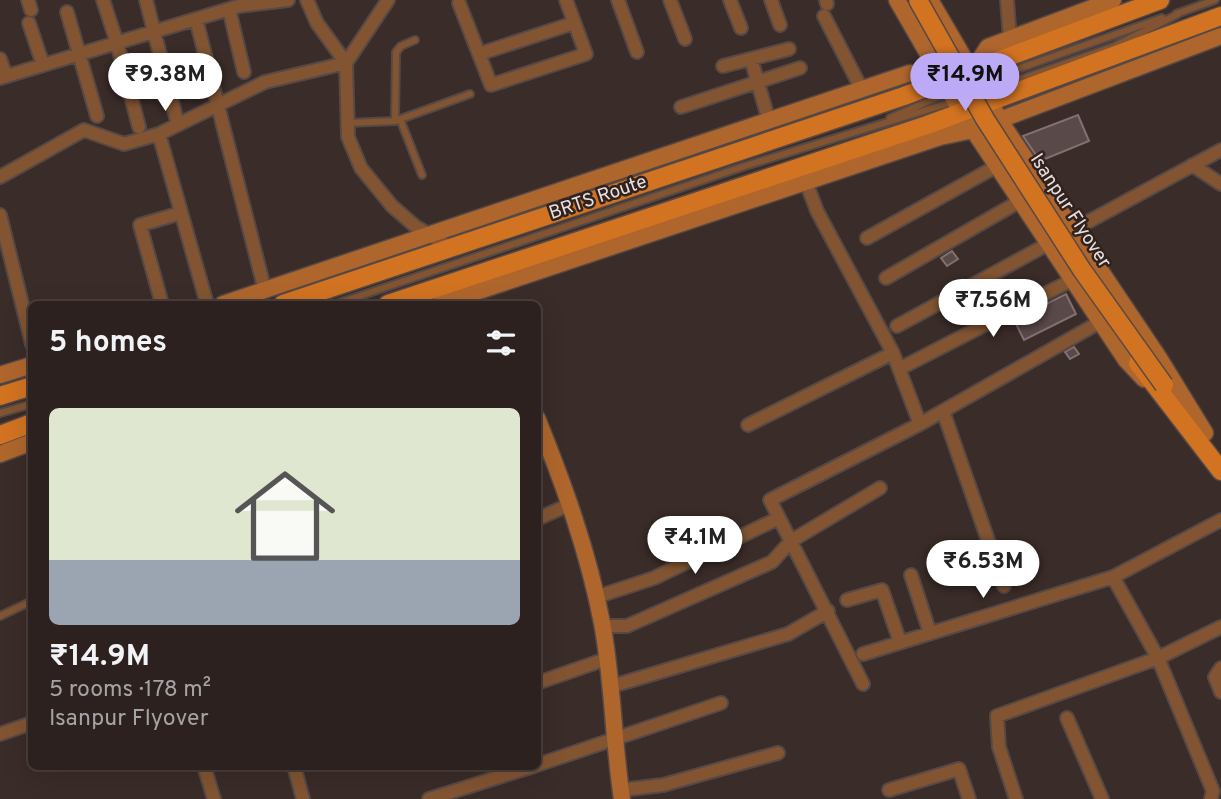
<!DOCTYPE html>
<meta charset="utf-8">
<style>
body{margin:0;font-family:Overpass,sans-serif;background:#342927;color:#f1f3f6;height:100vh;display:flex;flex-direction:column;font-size:26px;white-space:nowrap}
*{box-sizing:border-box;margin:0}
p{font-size:23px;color:#a6a3a4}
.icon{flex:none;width:38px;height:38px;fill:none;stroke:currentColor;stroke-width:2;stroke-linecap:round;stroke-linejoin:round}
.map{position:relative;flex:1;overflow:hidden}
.details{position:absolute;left:28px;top:301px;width:513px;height:469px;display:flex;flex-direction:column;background:#2c211e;border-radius:10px;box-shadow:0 7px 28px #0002,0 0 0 2px #483e3c}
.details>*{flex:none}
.price{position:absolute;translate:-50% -60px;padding:0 16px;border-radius:24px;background:#fff;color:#222;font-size:23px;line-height:46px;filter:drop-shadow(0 2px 4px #0008)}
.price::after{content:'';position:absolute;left:50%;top:42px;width:21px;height:16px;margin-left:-10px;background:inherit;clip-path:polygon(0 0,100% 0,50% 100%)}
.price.active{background:#bcaaf6;color:#111}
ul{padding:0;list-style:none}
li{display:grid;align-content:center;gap:14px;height:371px;padding:0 21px}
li+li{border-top:2px solid #483e3c}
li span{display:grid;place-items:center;height:217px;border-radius:10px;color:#555}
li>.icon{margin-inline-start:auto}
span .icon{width:126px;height:126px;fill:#fffc;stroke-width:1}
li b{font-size:30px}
h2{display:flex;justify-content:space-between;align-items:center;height:84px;padding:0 21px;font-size:30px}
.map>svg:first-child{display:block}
.building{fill:#5a4949;stroke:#837071;stroke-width:2}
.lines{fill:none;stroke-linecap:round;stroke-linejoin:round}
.lane-casing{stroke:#564945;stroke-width:10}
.street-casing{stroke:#564945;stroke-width:16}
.secondary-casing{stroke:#564945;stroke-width:19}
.primary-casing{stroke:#564945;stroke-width:21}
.lane{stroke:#825432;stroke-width:6}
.street{stroke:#825432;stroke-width:12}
.secondary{stroke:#af662c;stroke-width:16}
.primary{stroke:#d17321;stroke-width:18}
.primary-bridge-casing{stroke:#564945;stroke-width:21;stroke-linecap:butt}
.primary-bridge{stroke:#d17321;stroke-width:18}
.labels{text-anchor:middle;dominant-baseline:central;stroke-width:5;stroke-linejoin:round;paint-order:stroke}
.street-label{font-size:19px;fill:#e9dfdc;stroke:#30221e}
</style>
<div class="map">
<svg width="1221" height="799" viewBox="0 0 1221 799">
<rect width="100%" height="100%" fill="#3a2c28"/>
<path class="building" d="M1078 115 1089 141 1040 161 1023 136Z
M952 251 958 259 947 266 941 258Z
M1066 294 1076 314 1024 340 1014 320Z
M1074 347 1079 354 1070 359 1065 352Z"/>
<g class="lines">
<defs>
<path id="lane" d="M1176 14 1215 0
M981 82 1162 18
M985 92 1115 46 1178 14
M890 118 950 92
M400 119 422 175
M395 121 396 52 401 46 415 40
M348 123 395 121 470 94
M336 304 742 167 972 96
M0 413 32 404
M0 616 32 601"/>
<path id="street" d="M28 0 31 10
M103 0 117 43 139 127
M146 0 178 125
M307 0 317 23 346 63 348 137 361 168 392 206 416 227 453 249
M618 0 637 52
M670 0 685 39
M730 0 741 28
M771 0 780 25
M826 0 827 4
M1007 0 1010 39
M459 3 491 85 586 54 566 0
M229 9 244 72
M67 12 97 116
M824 16 862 90
M196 19 265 291
M29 23 43 65
M479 54 574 23
M0 59 6 76
M751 59 769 121
M723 66 789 49
M0 78 239 6 288 0
M681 107 800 68
M159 134 207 304
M1192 165 1221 184
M0 177 84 130 124 144 159 134 265 82 346 63 388 0
M806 182 817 211 893 353 920 424 1100 322
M0 215 32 344
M1071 231 1221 150
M867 238 997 166
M886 278 1020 201
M162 304 140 225 181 213
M897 326 1048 244
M899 369 1072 280
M943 411 1004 586
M748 425 893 353
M537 519 571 504
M911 575 930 633
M596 597 654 578 779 518
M847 600 882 590 900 642
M602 626H627L772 562 791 541 880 488
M863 654 1113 577
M1221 668 1215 677 1221 692
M537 683 606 659
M863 684 770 500 920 424
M609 687 788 634 828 611
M1067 718 1102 799
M0 734 32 723
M537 765 721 703
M204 766 214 799
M294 766 303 799
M621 790 663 785 778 753
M889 790 959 769 969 799
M429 799 534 766
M1016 799 999 747 997 716 1158 658 1221 627
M1211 799 1213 791 1158 658 1113 577 1221 520"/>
<path id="secondary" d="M897 0 962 113 1126 360 1144 379
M930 0 1006 130 1159 358 1205 433
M972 71 988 47 1113 0
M940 137 973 130 1221 36
M223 304 910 73 944 81
M440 304 940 137 962 113
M0 375 32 365
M537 418C564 485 588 551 602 623 613 680 613 741 622 799
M0 454 32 442"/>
<path id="primary" d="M283 304 904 96 1160 0
M388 304 927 125 1221 16
M1138 363 1221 471
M0 396 32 386
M0 435 32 423"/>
</defs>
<use href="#lane" class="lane-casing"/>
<use href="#street" class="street-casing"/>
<use href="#secondary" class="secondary-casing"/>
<use href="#primary" class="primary-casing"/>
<use href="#lane" class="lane"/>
<use href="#street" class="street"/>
<use href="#secondary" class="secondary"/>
<use href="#primary" class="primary"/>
<defs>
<path id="primary-bridge" d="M918 0 985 119 1082 270 1164 385"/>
</defs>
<use href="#primary-bridge" class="primary-bridge-casing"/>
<use href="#primary-bridge" class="primary-bridge"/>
</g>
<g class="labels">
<g class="street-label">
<text transform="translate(598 198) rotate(-19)">BRTS Route</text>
<text transform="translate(1070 211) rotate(57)">Isanpur Flyover</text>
</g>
</g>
</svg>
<b class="price" style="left:165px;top:113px">₹9.38M</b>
<b class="price active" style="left:965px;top:113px">₹14.9M</b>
<b class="price" style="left:993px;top:339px">₹7.56M</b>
<b class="price" style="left:695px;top:576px">₹4.1M</b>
<b class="price" style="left:983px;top:600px">₹6.53M</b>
<section class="details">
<h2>5 homes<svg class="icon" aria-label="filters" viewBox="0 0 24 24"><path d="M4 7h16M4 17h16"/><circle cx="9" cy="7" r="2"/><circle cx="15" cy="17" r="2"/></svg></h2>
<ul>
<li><span style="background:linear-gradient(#dfe7d0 70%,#9aa5b1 0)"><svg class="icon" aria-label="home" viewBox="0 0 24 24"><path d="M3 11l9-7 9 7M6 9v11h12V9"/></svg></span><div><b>₹14.9M</b><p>5 rooms · 178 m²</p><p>Isanpur Flyover</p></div></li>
</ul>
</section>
</div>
